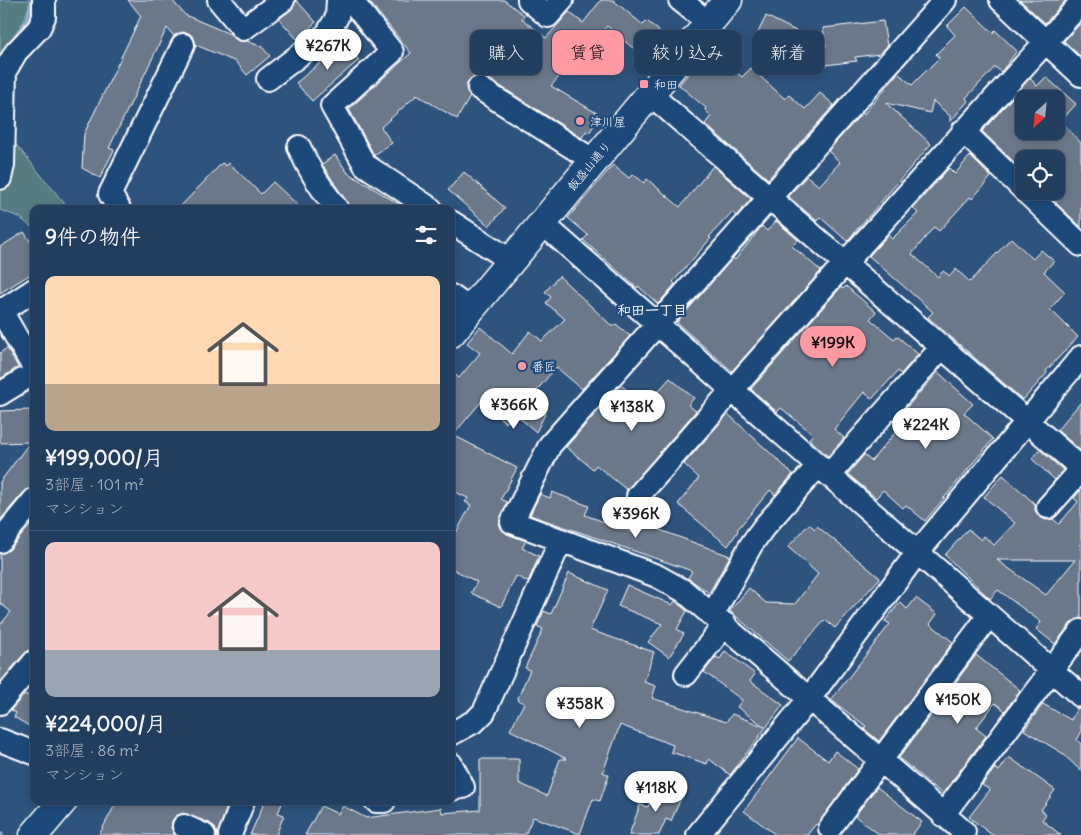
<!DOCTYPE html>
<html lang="ja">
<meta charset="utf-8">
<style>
body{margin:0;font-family:Delius,"Klee One",sans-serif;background:#2e4967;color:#f1f3f6;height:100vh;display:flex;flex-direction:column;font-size:19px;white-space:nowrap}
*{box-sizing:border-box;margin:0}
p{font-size:16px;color:#a2aebc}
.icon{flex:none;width:28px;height:28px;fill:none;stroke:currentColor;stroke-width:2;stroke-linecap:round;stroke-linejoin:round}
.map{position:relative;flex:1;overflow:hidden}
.side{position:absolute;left:30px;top:205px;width:425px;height:600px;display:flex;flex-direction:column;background:#223e5e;border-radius:10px;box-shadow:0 2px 8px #0003,0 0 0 1px #3f5773}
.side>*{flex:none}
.guide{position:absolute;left:470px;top:30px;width:475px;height:45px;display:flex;gap:10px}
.needle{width:32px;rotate:207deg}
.tools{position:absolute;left:1015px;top:90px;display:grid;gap:10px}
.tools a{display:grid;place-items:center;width:50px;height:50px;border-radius:10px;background:#223e5e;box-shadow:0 2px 8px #0003,0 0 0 1px #3f5773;font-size:25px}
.price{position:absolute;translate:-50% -42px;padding:0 11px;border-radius:18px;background:#fff;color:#222;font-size:16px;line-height:32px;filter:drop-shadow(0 1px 2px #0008)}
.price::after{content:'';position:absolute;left:50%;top:30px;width:15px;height:11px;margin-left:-8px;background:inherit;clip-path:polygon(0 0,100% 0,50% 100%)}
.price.on{background:#ff9aa2;color:#111}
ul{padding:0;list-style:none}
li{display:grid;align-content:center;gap:10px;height:265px;padding:0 15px}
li+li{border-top:1px solid #3f5773}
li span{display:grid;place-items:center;height:155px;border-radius:10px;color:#555}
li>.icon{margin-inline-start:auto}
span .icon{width:90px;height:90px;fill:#fffc;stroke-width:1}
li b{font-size:21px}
h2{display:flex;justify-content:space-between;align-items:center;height:60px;padding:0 15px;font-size:21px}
.pill{padding:0 18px;border-radius:10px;background:#223e5e;box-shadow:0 2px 8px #0003,0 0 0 1px #3f5773;font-size:18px;line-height:45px}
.pill.on{background:#ff9aa2;color:#111}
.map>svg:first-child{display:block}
.green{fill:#547b81;stroke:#aabdc0}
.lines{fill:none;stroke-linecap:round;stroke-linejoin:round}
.stream{stroke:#92adc9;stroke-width:5.5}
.building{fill:#6a7889;stroke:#fff;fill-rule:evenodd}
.minor-casing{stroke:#fff;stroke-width:26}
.tertiary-casing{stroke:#fff;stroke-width:31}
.minor{stroke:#1f4a7a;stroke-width:22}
.tertiary{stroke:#1f4a7a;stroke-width:28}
.poi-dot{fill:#ff9aa2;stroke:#1f4a7a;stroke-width:2}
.labels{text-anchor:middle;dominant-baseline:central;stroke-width:4.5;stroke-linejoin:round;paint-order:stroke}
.poi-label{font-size:12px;fill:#fff;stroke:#1f4a7a;text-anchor:start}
.street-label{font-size:12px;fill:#fff;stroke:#1f4a7a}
.neighbourhood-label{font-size:14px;font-weight:bold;fill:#fff;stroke:#1f4a7a}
</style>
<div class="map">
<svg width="1081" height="835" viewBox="0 0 1081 835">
<rect width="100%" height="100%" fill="#2e537d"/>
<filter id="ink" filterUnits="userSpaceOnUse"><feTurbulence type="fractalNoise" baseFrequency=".02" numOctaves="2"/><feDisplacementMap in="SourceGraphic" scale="10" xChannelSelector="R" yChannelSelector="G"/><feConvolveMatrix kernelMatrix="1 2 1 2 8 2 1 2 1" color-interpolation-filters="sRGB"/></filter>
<g filter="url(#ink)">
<path class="green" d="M0 0H44L0 86Z
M0 122 13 141 69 209H34V229L19 217 0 210Z"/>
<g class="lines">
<path class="stream" d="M15 38 26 22 33 0
M0 835H1"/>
</g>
<path class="building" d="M128 0H172L185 15 230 34 238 41H247L262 47 270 56 247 75 236 62 196 45 194 38 189 33 182 32 174 36 167 28 109 148 114 150 100 178 82 168 84 134 141 16Z
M296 0 316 22 297 39 279 19 291 10Z
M368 0H504L524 15 522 19 546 38 569 12 583 23 601 0H613L643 25 647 21 659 31 640 54 607 26 581 57 578 55 551 86 600 115 589 133 586 131 582 138 486 77 479 75 468 81 466 88 470 97 457 119 417 95 381 127 392 143 374 155 349 109 411 53Z
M1020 0H1066L1045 23Z
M966 7 993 33 995 30 1017 51 1001 72 995 67 966 98 968 101 950 122V116L933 101 930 113 886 103 931 144 847 241 820 217 817 221 788 196 807 176 819 186 840 162 828 151 862 113 864 114 898 73 912 85 939 58 936 54 955 35 947 26Z
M766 16 826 46 823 28 883 21 887 46 880 54 855 57 857 61 802 68 753 43Z
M1081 23V57L1064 41Z
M341 40 359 60 312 101 296 83 327 57 325 54Z
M709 49 742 77 751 68 785 99 789 95 805 109 820 93 834 105 768 179 705 124 711 116 705 110 706 108 679 85Z
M1046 77 1076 104 1061 121 1081 143V227L1056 203V159H1015L1013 161 982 131 1030 78 1037 86ZM1024 99H1056V131H1024Z
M335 155 348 173 407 209H351L322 164Z
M970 156 991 177 972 199 970 197 939 231 934 227 912 254 938 277 943 271 950 276 956 269 970 282 1011 238 1033 259 1041 250 1054 261 1044 272 1065 292 1050 309 1078 337 1046 371 1047 373 1023 400 928 317 933 312 869 256 888 235 892 239 918 213 913 208 949 168 955 174Z
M222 163 226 166 229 163 261 194 273 182 302 209H178Z
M613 165 629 178 633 174 644 183 647 179 680 207 713 166 751 199 736 216 732 212 709 237 711 238 673 282 675 284 658 304 638 286 637 288 583 240 588 235 568 218Z
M464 172 505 208 489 226 448 190Z
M776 221 798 240 792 246 821 271 732 371 677 323 678 321 733 258 735 260 762 226 767 231Z
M24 232 34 247V272L0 293V247Z
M559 276 613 327 616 324 630 336 582 389 556 367 533 395 548 408 536 432 514 413 506 423 481 402 453 435 517 468 501 499 507 502 499 524 507 534 526 541 522 548 539 556 528 582 516 576 501 607 471 593 477 582 451 568V542L471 505 465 502 468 498 451 490V371L459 378 480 353 467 343 480 327 512 354 530 331 542 341 565 319 546 303 551 297 545 292Z
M846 286 876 312 870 319 894 339 897 336 918 354 901 374 898 371 872 399 864 392 834 429 844 438 828 456 809 439 813 434 781 408 777 412 751 389 841 287 843 289Z
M7 348 18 367 0 379V353Z
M938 372 973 404 964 413 993 439 925 521 906 505 903 508 883 490 876 498 848 474 864 455 871 461 905 421 899 416Z
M670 378 694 398 688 405 696 411 627 490 596 465 593 469 566 447 621 385 645 406Z
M1081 402V451L1057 430Z
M30 410V417H34V487L24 492 0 520V482L30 442 0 443V411Z
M728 414 793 474 775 495 770 490 737 530 738 531 728 546 678 504 699 478 684 464Z
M1040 450 1063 470 1055 480 1032 459Z
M1003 475 1035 504V511L1040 517 1046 520 1053 519 1059 524 1078 502 1074 498 1081 490V618L1071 623 1055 644 1036 629 1041 622 998 590 990 599 945 555 968 529 981 540 984 536 994 545 1015 523 984 497ZM997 560H1075L1046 595Z
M552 492 589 506 585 515 637 534 641 523 730 556 709 593 688 578 692 571 530 515 540 494 550 498Z
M34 521V647L24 654 0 682V625L11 612 0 603V554L10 549Z
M809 524 815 529 817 526 880 578 835 628 825 620 788 661 730 611 749 588 766 603 795 604 818 574 788 547Z
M569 573 608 590 590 630 654 652 644 682 656 686 652 698 726 722 732 714 765 727 737 707 742 700 704 672 716 657 720 659 725 651 755 674 750 681 783 705 730 775 709 759 707 764 671 752 673 745 620 725 603 772 609 775 600 801 593 799 580 834 533 817 525 835H305L321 806 338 814 343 806 366 818 441 808 442 813 480 810V759H519V783L547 796 560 759H567L510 730 524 703 517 700 530 670 525 668 543 629 537 626 544 611 551 614Z
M627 585 672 605 675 601 687 611 677 629 684 634 669 657 648 642 662 624 618 606Z
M916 598 937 614 930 624 953 642 879 741 864 729 866 726 831 700 890 624 885 621 900 602 907 609Z
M976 655 1020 690 1005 711 995 703 976 728 986 736 942 794 899 758Z
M25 694 34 699V729L14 717 16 713 11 710Z
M1043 704 1071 720 1077 708 1081 709V733L1077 740 1081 744V771L1062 753 1024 730Z
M798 738 828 761 835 751 858 769 817 825 816 824 807 835H776L744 811Z
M1009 757 1055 790 1041 810 1046 814 1042 820 1061 835H992L969 817 990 790 982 785 995 768 999 771Z
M656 786 682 796 671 821 666 819 659 835H629L640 805 648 807Z
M877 787 922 822 912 835H880L855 816Z
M117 801H229L217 835 215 828 210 823 183 813 176 816 172 821 171 828 175 835H99Z
M265 801H283L278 813 284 815 276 835H250Z"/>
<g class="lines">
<defs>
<path id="minor" d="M219 0 243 29 283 0
M351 0 392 52 332 106 365 165 431 209
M529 0 548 16 562 0
M680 0 709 23
M945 0 550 445 512 522 657 576 684 591 964 832
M1001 0 1081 75
M268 79 327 34 337 17 338 0
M479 88 594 161
M650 94 1081 468
M963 131 1024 190
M299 147C309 170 321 189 337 209
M0 178 3 165 5 71 16 52 39 28 44 17V0
M1025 191 1081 245
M119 209 110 194 183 45
M451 222 510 260
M542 223 1081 696
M451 296 471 310
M0 309 34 368
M0 312 34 290
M0 394 34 373
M829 475 942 347
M638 496 845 263 1081 3
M1048 507 1081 470
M0 541 34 500
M713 614 751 545 763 528 818 466
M686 674 725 624
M0 703 34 662
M451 734 475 721 484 712 561 540
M0 740 34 753
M451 764 463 787 451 789
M376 801H384
M943 815 1081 631
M184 826 204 835
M830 828 988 617
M230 835 243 801
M698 835 809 699 917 553 1081 357"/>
<path id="tertiary" d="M451 333 728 0
M34 835 63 801"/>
</defs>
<use href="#minor" class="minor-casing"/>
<use href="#tertiary" class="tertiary-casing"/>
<use href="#minor" class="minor"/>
<use href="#tertiary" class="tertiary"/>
</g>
</g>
<g class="poi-dot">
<rect x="639" y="79" width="10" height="10" rx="2.5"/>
<circle cx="580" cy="121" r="5"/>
<circle cx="522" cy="366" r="5"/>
</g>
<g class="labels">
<g class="poi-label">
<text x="654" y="84">和田</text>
<text x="590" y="121">津川屋</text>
<text x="532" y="366">番匠</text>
</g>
<g class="street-label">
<text transform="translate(589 166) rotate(-50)">飯盛山通り</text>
</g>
<g class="neighbourhood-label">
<text x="652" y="310">和田一丁目</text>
</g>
</g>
</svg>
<div class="tools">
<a><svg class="needle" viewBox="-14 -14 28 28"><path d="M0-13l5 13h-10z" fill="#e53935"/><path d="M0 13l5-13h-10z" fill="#a2aebc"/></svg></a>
<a><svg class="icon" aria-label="locate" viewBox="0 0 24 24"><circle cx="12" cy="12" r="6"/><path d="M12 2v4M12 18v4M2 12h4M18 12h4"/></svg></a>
</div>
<b class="price" style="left:328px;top:71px">¥267K</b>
<b class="price on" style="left:833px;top:368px">¥199K</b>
<b class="price" style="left:514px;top:430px">¥366K</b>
<b class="price" style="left:632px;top:432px">¥138K</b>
<b class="price" style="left:926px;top:450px">¥224K</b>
<b class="price" style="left:636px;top:539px">¥396K</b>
<b class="price" style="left:958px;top:725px">¥150K</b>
<b class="price" style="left:580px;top:729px">¥358K</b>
<b class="price" style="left:656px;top:813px">¥118K</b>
<div class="guide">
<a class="pill">購入</a>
<a class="pill on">賃貸</a>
<a class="pill">絞り込み</a>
<a class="pill">新着</a>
</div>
<section class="side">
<h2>9件の物件<svg class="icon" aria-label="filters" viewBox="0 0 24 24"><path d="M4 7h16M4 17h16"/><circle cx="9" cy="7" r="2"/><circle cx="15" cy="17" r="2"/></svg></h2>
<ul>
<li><span style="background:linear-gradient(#ffd9b3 70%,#b9a48a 0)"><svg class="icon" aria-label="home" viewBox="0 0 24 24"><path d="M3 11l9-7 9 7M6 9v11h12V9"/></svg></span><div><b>¥199,000/月</b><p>3部屋 · 101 m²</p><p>マンション</p></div></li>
<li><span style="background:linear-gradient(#f6c9c9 70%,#9aa5b1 0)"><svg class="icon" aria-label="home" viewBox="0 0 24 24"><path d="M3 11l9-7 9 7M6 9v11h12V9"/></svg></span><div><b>¥224,000/月</b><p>3部屋 · 86 m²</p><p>マンション</p></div></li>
</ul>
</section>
</div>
